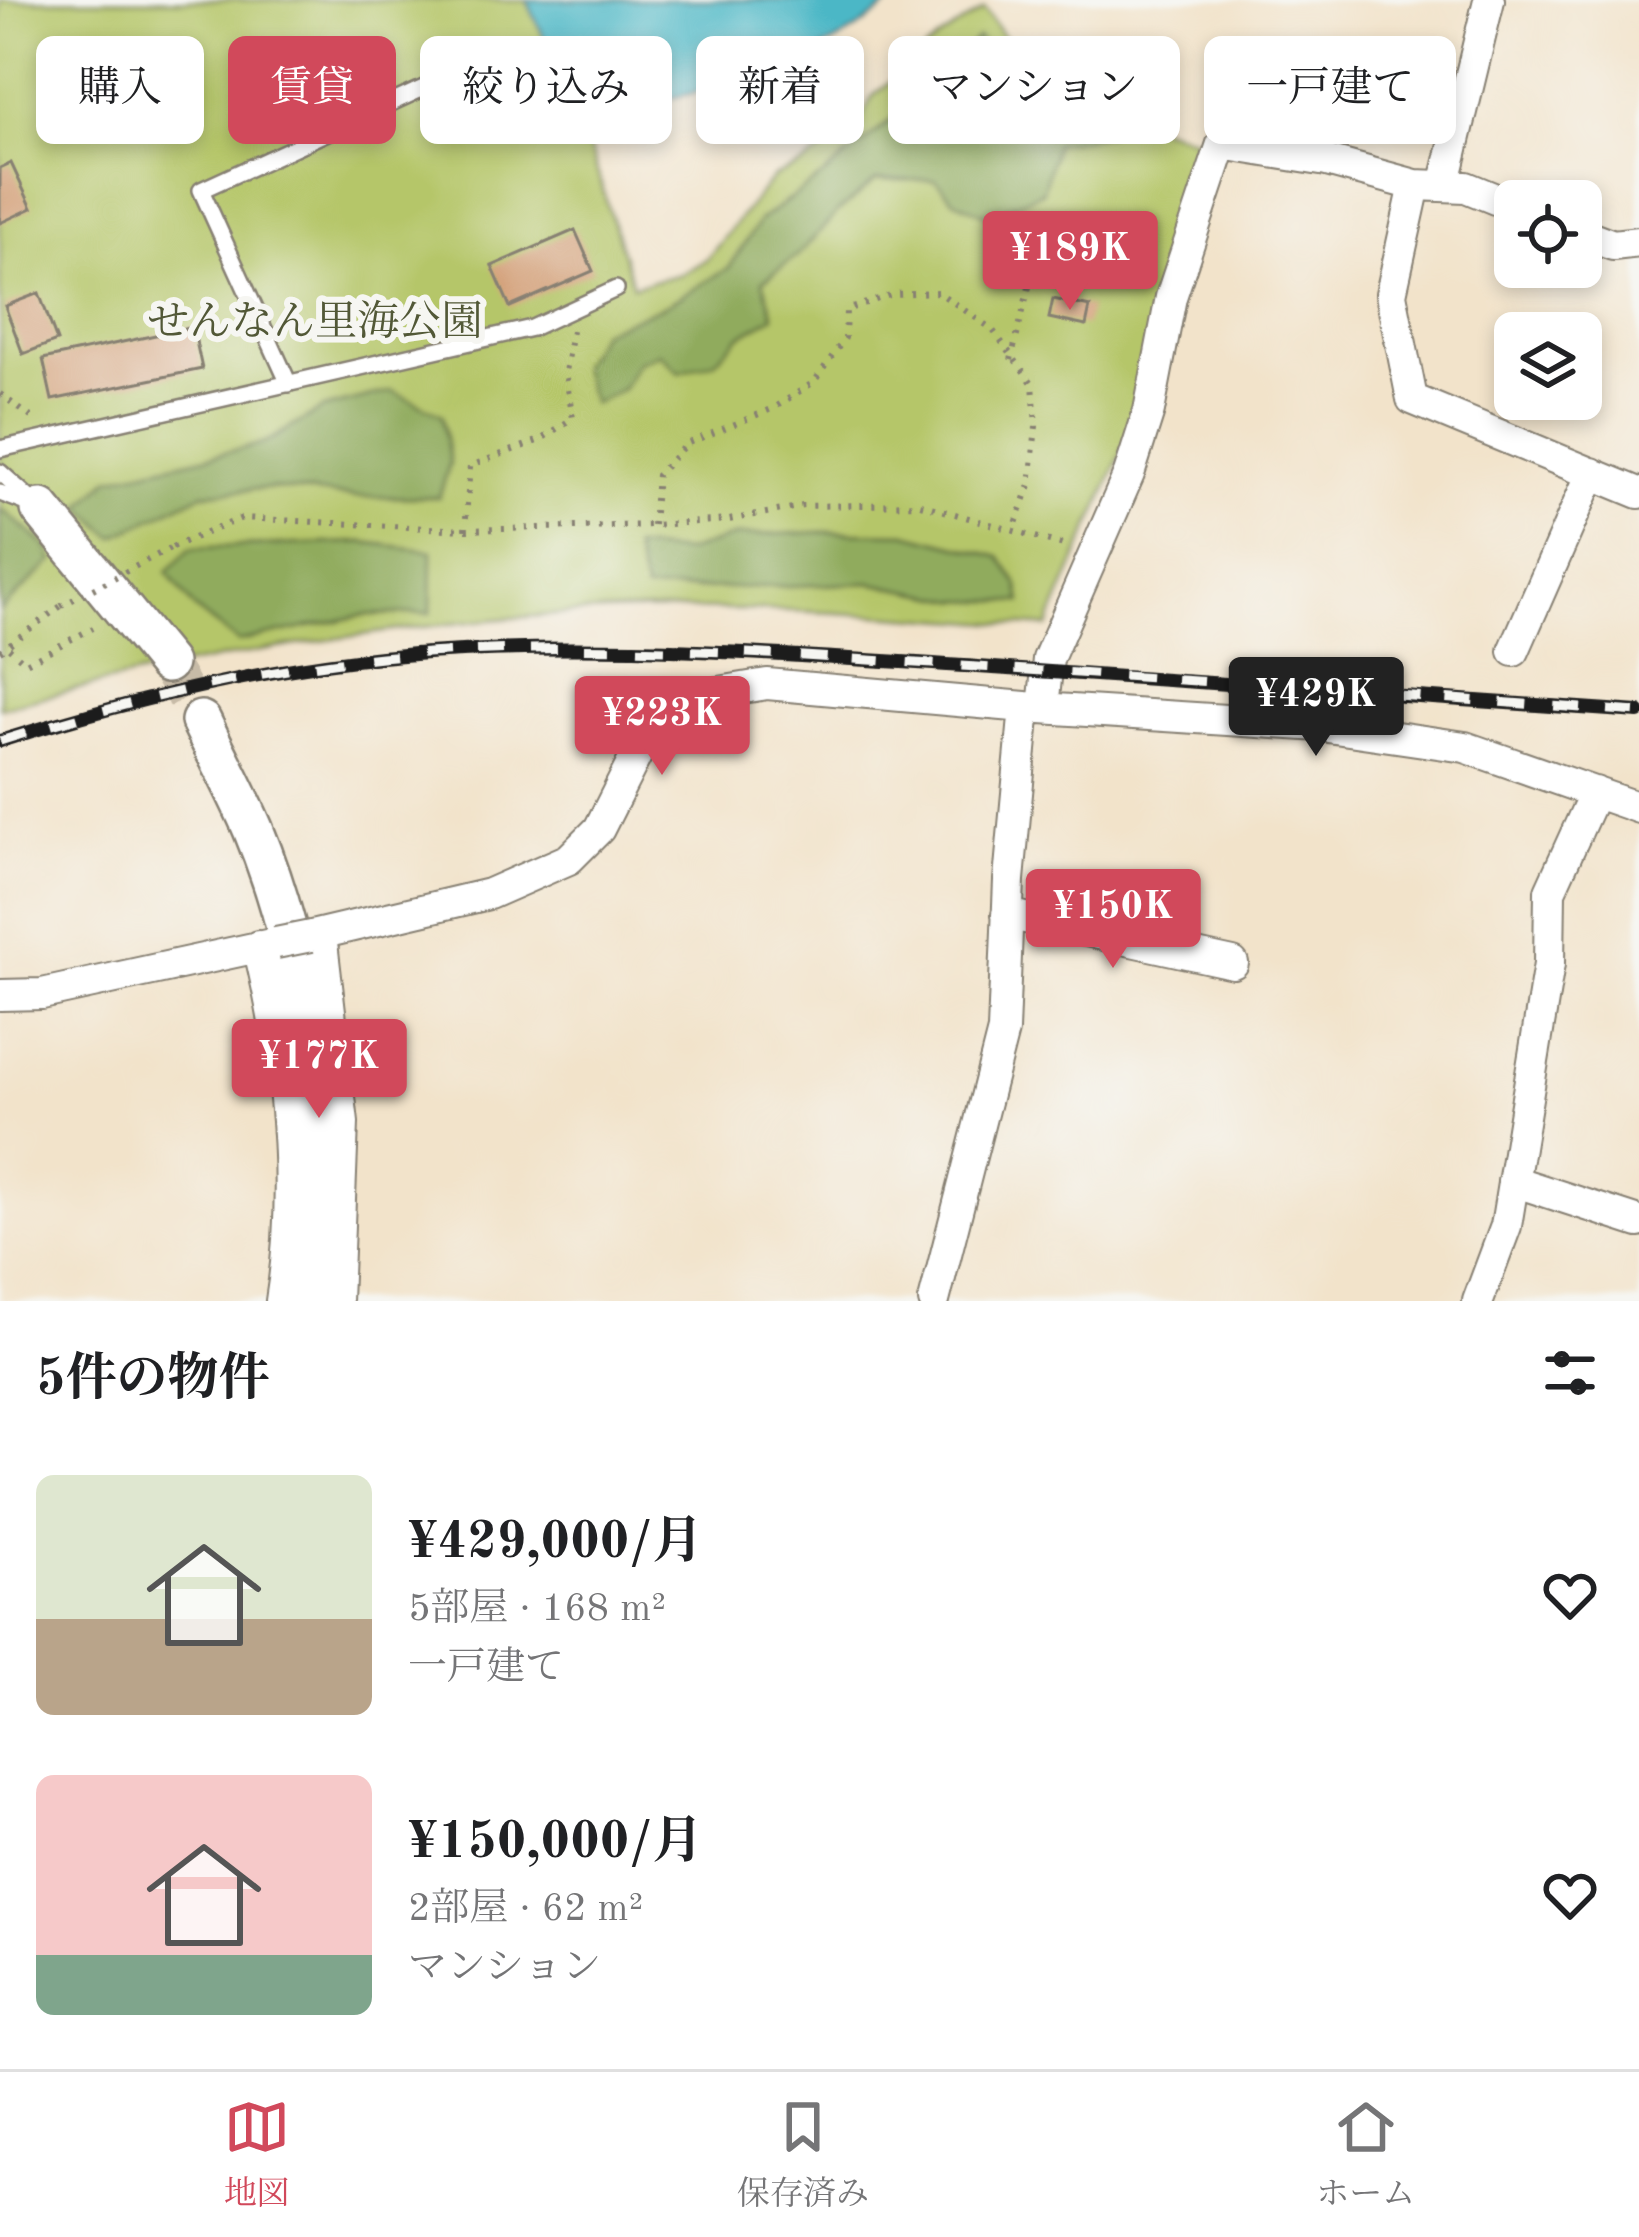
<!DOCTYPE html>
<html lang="ja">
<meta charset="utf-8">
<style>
body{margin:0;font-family:"Old Standard TT","Noto Serif JP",serif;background:#f2f2f2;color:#202124;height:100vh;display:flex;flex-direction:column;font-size:45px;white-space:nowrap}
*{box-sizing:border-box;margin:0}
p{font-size:39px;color:#757577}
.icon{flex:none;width:66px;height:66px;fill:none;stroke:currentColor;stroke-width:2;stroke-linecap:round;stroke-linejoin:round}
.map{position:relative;height:1301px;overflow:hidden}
.details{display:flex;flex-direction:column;background:#fff;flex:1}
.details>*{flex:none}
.top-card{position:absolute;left:36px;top:36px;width:1569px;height:108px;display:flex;gap:24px}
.tools{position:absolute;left:1494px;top:180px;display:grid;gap:24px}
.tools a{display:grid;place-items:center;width:108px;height:108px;border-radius:18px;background:#fff;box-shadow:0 6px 18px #0003;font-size:60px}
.price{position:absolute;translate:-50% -102px;padding:0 27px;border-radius:12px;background:#d1495b;color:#fff;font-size:39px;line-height:78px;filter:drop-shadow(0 3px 6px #0008)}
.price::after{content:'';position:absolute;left:50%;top:72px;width:36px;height:27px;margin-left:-18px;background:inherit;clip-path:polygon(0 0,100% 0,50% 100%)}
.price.on{background:#222;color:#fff}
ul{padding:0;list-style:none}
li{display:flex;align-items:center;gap:36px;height:300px;padding:0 36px}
li span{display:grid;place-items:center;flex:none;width:336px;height:240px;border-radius:18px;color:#555}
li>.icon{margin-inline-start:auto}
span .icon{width:144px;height:144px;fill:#fffc;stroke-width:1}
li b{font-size:51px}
h2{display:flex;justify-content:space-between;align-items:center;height:144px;padding:0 36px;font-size:51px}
.pill{padding:0 42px;border-radius:18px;background:#fff;box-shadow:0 6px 18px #0003;font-size:42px;line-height:108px}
.pill.on{background:#d1495b;color:#fff}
.dock{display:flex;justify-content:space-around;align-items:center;height:168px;border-top:3px solid #e0e0e0;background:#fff;font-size:33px;color:#757577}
.dock a{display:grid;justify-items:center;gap:6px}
.dock .on{color:#d1495b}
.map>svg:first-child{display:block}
.green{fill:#b5c669;stroke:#687142;stroke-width:3}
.forest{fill:#90ab5d;stroke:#56643c;stroke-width:3}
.water{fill:#4bb7c6;stroke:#346a71;stroke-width:3}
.building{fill:#d4a27b}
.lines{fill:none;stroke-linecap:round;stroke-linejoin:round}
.tertiary-tunnel{stroke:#c7bba7;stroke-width:39;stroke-dasharray:39 20;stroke-linecap:butt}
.service-casing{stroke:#878073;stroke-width:20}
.minor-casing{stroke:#878073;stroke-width:34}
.tertiary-casing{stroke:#878073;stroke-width:44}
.path{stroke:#878073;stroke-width:6;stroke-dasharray:3 9;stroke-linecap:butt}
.service{stroke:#fff;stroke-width:15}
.minor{stroke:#fff;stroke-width:30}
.tertiary{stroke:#fff;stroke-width:39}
.rail-casing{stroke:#1c1c1c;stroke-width:14}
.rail{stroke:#f6f6f2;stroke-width:9;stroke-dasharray:27;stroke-linecap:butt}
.minor-bridge-casing{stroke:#878073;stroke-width:34;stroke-linecap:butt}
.path-bridge{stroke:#878073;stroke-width:6;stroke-dasharray:3 9;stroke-linecap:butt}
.minor-bridge{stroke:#fff;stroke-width:30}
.labels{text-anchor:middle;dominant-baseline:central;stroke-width:12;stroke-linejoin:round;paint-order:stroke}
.park-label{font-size:42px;fill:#525837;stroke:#f6f6f2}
</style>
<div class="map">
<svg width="1639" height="1301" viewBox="0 0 1639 1301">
<rect width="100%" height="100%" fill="#f6f6f2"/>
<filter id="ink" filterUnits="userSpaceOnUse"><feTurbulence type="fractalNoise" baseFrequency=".00833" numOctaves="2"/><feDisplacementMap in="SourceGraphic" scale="24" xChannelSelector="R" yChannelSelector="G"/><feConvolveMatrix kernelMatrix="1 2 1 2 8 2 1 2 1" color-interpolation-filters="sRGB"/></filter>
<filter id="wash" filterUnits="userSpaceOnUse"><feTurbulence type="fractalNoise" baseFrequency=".004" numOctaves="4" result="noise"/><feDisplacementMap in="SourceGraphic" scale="48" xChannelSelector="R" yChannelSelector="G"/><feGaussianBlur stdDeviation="2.7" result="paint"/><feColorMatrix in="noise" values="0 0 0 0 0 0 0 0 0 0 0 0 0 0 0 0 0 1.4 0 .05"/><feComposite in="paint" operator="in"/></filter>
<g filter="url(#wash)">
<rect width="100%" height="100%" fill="#f2e3ca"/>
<path class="green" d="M0 0H527L579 114 633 286 681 274 707 259 773 177 803 165 858 126 872 97 936 41 984 9 1009 44 1049 49 1079 75 1107 88 1125 116 1208 143 1160 292 1127 440 1048 627C900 616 751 604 602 612 398 622 197 657 0 708Z"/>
<path class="forest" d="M978 38 1014 76 1049 78 1108 134 1055 144 1043 191 990 217 954 200 936 180H876L839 211 798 255 763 281 774 316 740 336 714 362 679 372 660 353 638 362 622 389 593 404 580 367 601 331 666 305 729 268 760 220 823 176 900 113Z
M392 391 442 415 450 463 439 497H354L272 488 204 493 114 537 81 507 110 478 263 444 324 408Z
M0 508 48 547 53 561 0 611Z
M822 532 906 533 1000 557 1019 586 1022 602 957 600 870 583 645 591 633 548 686 552 736 536Z
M363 542 432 551 431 613 365 615 238 642 195 609 167 572 191 548Z"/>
<path class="water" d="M527 0H895C811 75 688 98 579 114Z"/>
<g id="blocks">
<path class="building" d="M11 163 32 208 0 223V168Z
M575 230 593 271 510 307 492 266Z
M39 293 57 341 23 354 5 306Z
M1053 299 1090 307 1086 326 1049 318Z
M193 327 202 369 52 400 43 359Z"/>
</g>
</g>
<g filter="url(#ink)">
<use href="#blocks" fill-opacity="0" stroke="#878073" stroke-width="3"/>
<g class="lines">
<path class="tertiary-tunnel" d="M167 663 201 721"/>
<defs>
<path id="service" d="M289 384 201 190 489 58
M0 449 532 328 616 289
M0 472 39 507
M0 493 32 505"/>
<path id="minor" d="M1415 185 1391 294 1412 399 1639 493
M1444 186 1489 0
M1581 233 1613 245 1639 242
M1514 651 1592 473
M1043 708 1048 659 1129 474 1149 411 1171 297 1222 144 1327 161 1415 185 1466 187 1515 207
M1007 914 1233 963
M321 934 343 1123 336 1301
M311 936 489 894 569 859 599 829 652 724 707 694 767 684 1025 707 1321 726 1465 747 1639 808
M258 946C286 1061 300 1184 281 1301
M0 995 42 994 276 943
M1513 1181 1639 1222
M934 1301 1003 1031 1009 880 1025 707
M1478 1301 1506 1226 1549 964 1550 891 1595 792"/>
<path id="tertiary" d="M41 509 167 663
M201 721C218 757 237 792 253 829 310 967 334 1153 309 1301"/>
</defs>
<use href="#service" class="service-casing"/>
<use href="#minor" class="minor-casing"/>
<use href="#tertiary" class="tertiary-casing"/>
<path class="path" d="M1011 360 1030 283
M0 394 31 417
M653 525 657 475 686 444 774 408 814 382 845 338 846 310 893 294 938 292 992 329 1033 384 1036 426 1030 485 1014 529
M465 530 470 466 540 440 573 418 565 372 572 331
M172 547 242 518 465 530 653 525 729 520 803 506 920 504 1067 546
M9 648 26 663 93 628
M0 651 61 606"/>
<use href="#service" class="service"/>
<use href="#minor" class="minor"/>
<use href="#tertiary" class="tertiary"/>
<defs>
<path id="rail" d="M0 741C149 694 304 658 462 651 634 643 806 656 978 667 1199 680 1419 697 1639 712"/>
</defs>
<use href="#rail" class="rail-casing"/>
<use href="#rail" class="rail"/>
<defs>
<path id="minor-bridge" d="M276 943 311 936"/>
</defs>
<use href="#minor-bridge" class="minor-bridge-casing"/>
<path class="path-bridge" d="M61 606 172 547"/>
<use href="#minor-bridge" class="minor-bridge"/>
</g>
</g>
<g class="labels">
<g class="park-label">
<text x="315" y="324">せんなん里海公園</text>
</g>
</g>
</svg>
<div class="tools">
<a><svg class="icon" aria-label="locate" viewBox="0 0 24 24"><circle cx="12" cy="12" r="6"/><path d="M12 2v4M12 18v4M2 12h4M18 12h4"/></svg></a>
<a><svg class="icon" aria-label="layers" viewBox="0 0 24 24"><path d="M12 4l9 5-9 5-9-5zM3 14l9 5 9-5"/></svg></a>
</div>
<b class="price" style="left:1070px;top:313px">¥189K</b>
<b class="price on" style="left:1316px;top:759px">¥429K</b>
<b class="price" style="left:662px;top:778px">¥223K</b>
<b class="price" style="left:1113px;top:971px">¥150K</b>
<b class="price" style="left:319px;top:1121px">¥177K</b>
<div class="top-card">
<a class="pill">購入</a>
<a class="pill on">賃貸</a>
<a class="pill">絞り込み</a>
<a class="pill">新着</a>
<a class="pill">マンション</a>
<a class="pill">一戸建て</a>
</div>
</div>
<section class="details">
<h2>5件の物件<svg class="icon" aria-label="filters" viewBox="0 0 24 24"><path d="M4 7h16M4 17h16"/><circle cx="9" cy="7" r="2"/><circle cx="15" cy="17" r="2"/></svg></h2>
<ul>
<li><span style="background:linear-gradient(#dfe7d0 60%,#b9a48a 0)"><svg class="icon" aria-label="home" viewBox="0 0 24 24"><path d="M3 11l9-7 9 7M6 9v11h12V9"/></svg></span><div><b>¥429,000/月</b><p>5部屋 · 168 m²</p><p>一戸建て</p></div><svg class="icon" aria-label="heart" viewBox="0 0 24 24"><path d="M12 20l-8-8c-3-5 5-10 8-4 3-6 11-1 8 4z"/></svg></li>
<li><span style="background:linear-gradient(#f6c9c9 75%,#7fa58c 0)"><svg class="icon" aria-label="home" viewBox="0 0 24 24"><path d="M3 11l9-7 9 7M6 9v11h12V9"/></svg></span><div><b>¥150,000/月</b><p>2部屋 · 62 m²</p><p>マンション</p></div><svg class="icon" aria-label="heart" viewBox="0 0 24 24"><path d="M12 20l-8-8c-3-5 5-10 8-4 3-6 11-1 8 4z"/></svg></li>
</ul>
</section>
<nav class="dock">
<a class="on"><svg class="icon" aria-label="map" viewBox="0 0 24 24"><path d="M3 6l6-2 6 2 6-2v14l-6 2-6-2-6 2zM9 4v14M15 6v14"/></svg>地図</a>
<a><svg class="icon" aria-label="saved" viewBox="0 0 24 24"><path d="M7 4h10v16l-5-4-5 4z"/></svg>保存済み</a>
<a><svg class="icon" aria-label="home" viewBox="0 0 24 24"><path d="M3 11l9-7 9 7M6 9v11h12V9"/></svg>ホーム</a>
</nav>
